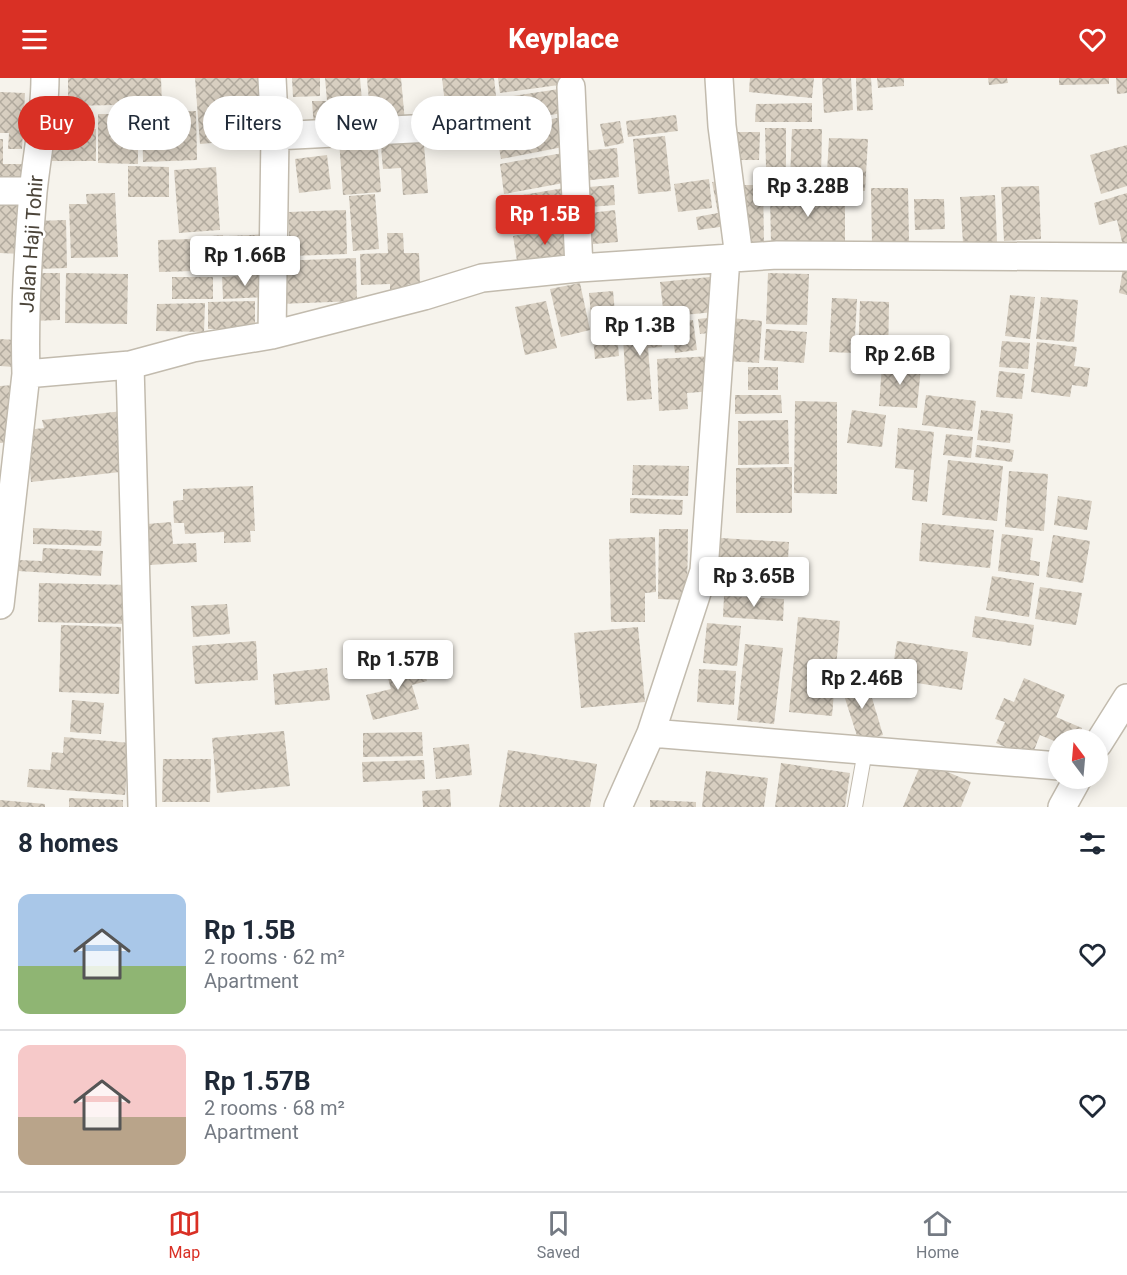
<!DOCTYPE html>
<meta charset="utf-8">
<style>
body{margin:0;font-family:Roboto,sans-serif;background:#f2f2f3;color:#1f2937;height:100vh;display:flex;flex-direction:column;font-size:22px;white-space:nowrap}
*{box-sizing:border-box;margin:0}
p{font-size:20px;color:#747a83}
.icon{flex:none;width:33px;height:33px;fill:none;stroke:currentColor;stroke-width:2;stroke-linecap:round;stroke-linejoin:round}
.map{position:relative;height:729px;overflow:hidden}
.drawer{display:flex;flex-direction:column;background:#fff;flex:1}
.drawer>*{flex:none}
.top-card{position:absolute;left:18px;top:18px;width:600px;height:54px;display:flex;gap:12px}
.needle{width:39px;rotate:344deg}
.buttons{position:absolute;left:1048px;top:651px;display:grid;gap:12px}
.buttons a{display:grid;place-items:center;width:60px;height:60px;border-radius:50%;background:#fff;box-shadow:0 3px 15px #0003;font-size:30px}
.price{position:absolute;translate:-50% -51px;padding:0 14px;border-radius:6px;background:#fff;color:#222;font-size:20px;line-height:39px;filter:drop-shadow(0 2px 3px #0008)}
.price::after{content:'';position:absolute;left:50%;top:36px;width:18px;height:14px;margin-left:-9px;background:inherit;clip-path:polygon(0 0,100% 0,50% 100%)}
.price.on{background:#d93025;color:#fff}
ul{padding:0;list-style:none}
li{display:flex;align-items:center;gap:18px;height:150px;padding:0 18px}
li+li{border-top:2px solid #e0e1e3}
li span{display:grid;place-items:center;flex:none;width:168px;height:120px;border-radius:12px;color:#555}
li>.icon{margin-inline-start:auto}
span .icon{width:72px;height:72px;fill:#fffc;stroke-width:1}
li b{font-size:26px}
h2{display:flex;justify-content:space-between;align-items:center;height:72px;padding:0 18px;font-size:26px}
.chip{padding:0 21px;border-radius:27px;background:#fff;box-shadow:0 3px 15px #0003;font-size:21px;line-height:54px}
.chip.on{background:#d93025;color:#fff}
header{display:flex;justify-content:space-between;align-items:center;height:78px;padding:0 18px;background:#d93025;color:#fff;font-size:27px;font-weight:800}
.menu{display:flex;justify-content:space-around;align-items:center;height:84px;border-top:2px solid #e0e1e3;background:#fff;font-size:16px;color:#747a83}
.menu a{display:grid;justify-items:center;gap:3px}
.menu .on{color:#d93025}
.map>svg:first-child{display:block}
.building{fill:url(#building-cross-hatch)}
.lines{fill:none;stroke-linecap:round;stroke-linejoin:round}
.lane-casing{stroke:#c2bbae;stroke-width:16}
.street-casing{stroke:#c2bbae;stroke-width:30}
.lane{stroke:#fff;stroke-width:14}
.street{stroke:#fff;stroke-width:27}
.labels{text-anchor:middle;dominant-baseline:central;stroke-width:5;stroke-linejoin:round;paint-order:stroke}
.street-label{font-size:20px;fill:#4b4439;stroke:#fff}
</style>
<header><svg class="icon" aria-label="menu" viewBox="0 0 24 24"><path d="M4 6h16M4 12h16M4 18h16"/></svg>Keyplace<svg class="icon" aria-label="heart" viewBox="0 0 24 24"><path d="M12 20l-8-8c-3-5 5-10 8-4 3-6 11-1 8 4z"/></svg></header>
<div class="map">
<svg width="1127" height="729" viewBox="0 0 1127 729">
<defs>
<pattern id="building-cross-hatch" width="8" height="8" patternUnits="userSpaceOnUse" patternTransform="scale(1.5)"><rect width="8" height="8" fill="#d8cfc1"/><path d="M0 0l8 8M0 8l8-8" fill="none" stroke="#b1aa9e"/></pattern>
</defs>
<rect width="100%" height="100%" fill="#f6f3ec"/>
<path class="building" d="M68 0H161L162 26 68 28Z
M195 0H269L271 31 256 32 258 61 200 66Z
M292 0H320V18L293 19Z
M325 0H360L364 46 314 50 312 23H327Z
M367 0H401L405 44 371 48Z
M442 0H494L498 36 447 43Z
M498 0H565L566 6 500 15Z
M750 0H814L812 20 749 14Z
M822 0H851L853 32 824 35Z
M856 0H871L873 32 857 33Z
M877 0H904V8L878 10Z
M988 0H1007L1008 5 989 7Z
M1059 0H1109V6L1059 7Z
M1116 0H1127V15L1117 16Z
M559 11 563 35 504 44 500 20Z
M0 14 25 15 22 71H8L9 55H0Z
M812 25V44H755L756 26Z
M196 33 197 82 143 84 142 35Z
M98 36H138V86L98 85Z
M676 37 678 53 628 59 626 43Z
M562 39 568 68 501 81 496 52Z
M620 43 624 65 605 69 600 46Z
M765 50H786V89H766Z
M46 51H96V83H46Z
M792 51H822L821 101H790Z
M730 54H760L759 82H729Z
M423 55 428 115 403 117 401 90 383 91 380 58Z
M665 58 671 113 638 116 633 61Z
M377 59 381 114 343 117 339 62Z
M829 60 868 61 865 113 826 111Z
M0 61H3V86H27V104H0Z
M1127 67V108L1101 116 1090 77Z
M617 70 619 99 583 103 580 73Z
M563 75 569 104 504 116 500 86Z
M327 77 331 111 299 115 295 81Z
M128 88 169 89V119H128Z
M216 89 220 152 179 155 174 92Z
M709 101 712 130 678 134 674 106Z
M723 103 727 148 698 152 696 139 718 135 712 104Z
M614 107 615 127 589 129 588 109Z
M740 107H763L764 167 742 168Z
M1039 108 1041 161 1004 163 1001 109Z
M564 110 570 143 505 155 499 121Z
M871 110H908L909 164 872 165Z
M115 115 118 179 71 180 69 126H87L86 116Z
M845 115V165L771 166 770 116Z
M1127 115V180L1126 181 1117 142 1099 147 1094 125Z
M375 116 379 171 353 173 349 118Z
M995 117 997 164 963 165 960 119Z
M0 121 24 122 22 176 0 175Z
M914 121H944L945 151 915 152Z
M346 132 347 176 290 178 288 134Z
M615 132 618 164 593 166 590 135Z
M66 142 67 190 36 191 34 143Z
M572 148 577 179 518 189 513 158Z
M387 155H403L404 175H419L420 205 408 206V218L390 219V206L361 207 360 176 388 175Z
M270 156 272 189 230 192 228 158Z
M223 157 226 194 201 195 199 159Z
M193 161 194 193 159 194 158 162Z
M356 180 357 223 279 226 277 183Z
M1123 190 1127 191V217L1119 215Z
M31 195H60V242L31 243Z
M66 195 128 196 127 246 65 245Z
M768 195 809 196 807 247 766 246Z
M266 196 267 219 223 221 222 199Z
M172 199H213V221H172Z
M710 199 714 234 664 239 660 204Z
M580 205 590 252 561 259 550 211Z
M613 213 619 278 595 281 589 215Z
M1010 217 1035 219 1030 261 1005 258Z
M1041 219 1078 222 1074 264 1036 261Z
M832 220 857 221 854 275 829 274Z
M255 223V251H208V224Z
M546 223 557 270 525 277 515 229Z
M860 223 889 224 888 284H858Z
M205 225 204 254 156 253 157 226Z
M716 239 717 254 700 256 698 241Z
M731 240 762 243 759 285 728 283Z
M660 242 662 269 648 270 652 321 627 323 622 245Z
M693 242 697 272 675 275 671 244Z
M766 251 807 254 804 285 764 282Z
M0 261 15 262 14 289 0 288Z
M1002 263 1030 265 1028 291 999 289Z
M1037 264 1077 269 1074 288 1090 290 1087 309 1072 307 1070 319 1031 314Z
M713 278 714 313 687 315 688 331 659 333 657 281Z
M882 287 921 289 917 330 879 328Z
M748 289H778V312H748Z
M999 293 1025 296 1022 321 996 319Z
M15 307 17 364 0 365V308Z
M735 317H781L782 335 735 336Z
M926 317 976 323 972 353 922 347Z
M795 323 837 324V416L794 415Z
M852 332 886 337 882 369 847 365Z
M981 332 1013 336 1010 365 977 362Z
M123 333 129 393 31 404 26 352 44 350 42 342Z
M788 342 789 386 738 387V343Z
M898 350 934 354 927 424 912 422 914 392 895 390Z
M946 356 973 359 971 380 943 377Z
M977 367 1014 372 1012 384 975 379Z
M948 382 1003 388 997 443 942 437Z
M633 387 689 388 688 418 632 417Z
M792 389V435H736V390Z
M1009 393 1048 396 1044 453 1005 449Z
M253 408 255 453H250L251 464 224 465V454L185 456 184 445H174L173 423 183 422V411Z
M1058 418 1092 423 1087 452 1054 447Z
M630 420 683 422 682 437 630 435Z
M171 444 173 466 196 465 197 484 150 487 147 446Z
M922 445 994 452 990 490 919 483Z
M33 450 102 453 101 468 33 466Z
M659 451H688L687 522 658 521Z
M1002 456 1033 460 1030 482 1040 484 1039 498 998 493Z
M1053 457 1090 463 1083 505 1046 499Z
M655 459 656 514 645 515V544H611L609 461Z
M720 460 789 464 786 515 717 511Z
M43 470 103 473 101 498 18 493V482L42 483Z
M992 498 1034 505 1029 539 986 532Z
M39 505 130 507 129 546 38 544Z
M1040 509 1082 515 1076 547 1035 541Z
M724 518 784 521 783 543 723 539Z
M227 526 230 556 193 559 191 528Z
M975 538 1034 547 1031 568 972 559Z
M798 539 840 543 832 638 789 634Z
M707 545 741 548 737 588 703 585Z
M61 547 121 549 119 616 59 614Z
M638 549 645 624 581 630 574 555Z
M256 563 258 602 195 606 192 568Z
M897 563 968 574 962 612 891 601Z
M745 566 783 570 774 646 737 642Z
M421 581 427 603 412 607 419 631 373 642 366 617 391 611 385 589Z
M327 590 330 622 275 627 273 596Z
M699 591 736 593 734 627 697 624Z
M866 600 883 657 859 664 841 608Z
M1024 600 1065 617 1056 639 1082 650 1077 662H1059V665L1040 657 1031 680 996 665 1005 644 995 641 1004 620 1014 624Z
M72 622 104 625 101 656 70 654Z
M284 653 290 708 217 715 212 660Z
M422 654 423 678 363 679V655Z
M64 659 130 665 125 717 27 709 29 691 50 692 52 674 63 675Z
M469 666 472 697 436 701 433 670Z
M508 672 597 686 590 729H499Z
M163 681H211L210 724H162Z
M424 682 425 701 363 704 362 684Z
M922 683 971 704 961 729H903Z
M781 685 850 695 845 729H775Z
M706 693 768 700 764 729H702Z
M450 711 451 729H423L422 713Z
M69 720 123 722V729H69Z
M0 722 45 726V729H0Z
M650 722 696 724V729H650Z"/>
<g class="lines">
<defs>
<path id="lane" d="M855 729 865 673"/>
<path id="street" d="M272 0 275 58
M719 0 722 48 739 179
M571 9 579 190
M0 113H33
M272 257 275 58 471 48
M130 287 142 729
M26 296 130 287 193 270 272 257 424 218 482 200 579 190 777 177 1127 179
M0 527 26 296C24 236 28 174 33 114 37 75 45 39 45 0
M651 655 1059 688
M1098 666 1127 620
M618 729 651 655 704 493 726 180
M1062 729 1078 700"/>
</defs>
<use href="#lane" class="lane-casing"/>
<use href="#street" class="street-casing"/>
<use href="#lane" class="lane"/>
<use href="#street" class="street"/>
</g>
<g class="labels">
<g class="street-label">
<text transform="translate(31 166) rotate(-86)">Jalan Haji Tohir</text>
</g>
</g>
</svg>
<div class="buttons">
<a><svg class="needle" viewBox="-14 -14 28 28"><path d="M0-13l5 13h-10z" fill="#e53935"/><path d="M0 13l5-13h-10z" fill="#747a83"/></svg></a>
</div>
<b class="price" style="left:808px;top:140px">Rp 3.28B</b>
<b class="price on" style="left:545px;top:168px">Rp 1.5B</b>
<b class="price" style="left:245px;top:209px">Rp 1.66B</b>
<b class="price" style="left:640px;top:279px">Rp 1.3B</b>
<b class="price" style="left:900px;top:308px">Rp 2.6B</b>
<b class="price" style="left:754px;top:530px">Rp 3.65B</b>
<b class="price" style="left:398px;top:613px">Rp 1.57B</b>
<b class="price" style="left:862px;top:632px">Rp 2.46B</b>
<div class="top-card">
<a class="chip on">Buy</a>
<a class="chip">Rent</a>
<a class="chip">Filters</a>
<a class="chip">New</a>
<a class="chip">Apartment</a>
</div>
</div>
<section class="drawer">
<h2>8 homes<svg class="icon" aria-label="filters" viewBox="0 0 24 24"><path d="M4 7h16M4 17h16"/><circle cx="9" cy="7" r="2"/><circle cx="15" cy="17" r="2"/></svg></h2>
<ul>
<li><span style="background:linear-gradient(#a9c7e8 60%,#8fb573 0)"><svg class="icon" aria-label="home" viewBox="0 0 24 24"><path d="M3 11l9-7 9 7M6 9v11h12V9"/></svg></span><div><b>Rp 1.5B</b><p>2 rooms · 62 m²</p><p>Apartment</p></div><svg class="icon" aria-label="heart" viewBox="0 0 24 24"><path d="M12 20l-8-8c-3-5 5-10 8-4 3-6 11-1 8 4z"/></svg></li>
<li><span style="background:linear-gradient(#f6c9c9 60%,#b9a48a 0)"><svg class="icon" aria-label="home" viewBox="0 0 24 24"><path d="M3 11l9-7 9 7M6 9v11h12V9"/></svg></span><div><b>Rp 1.57B</b><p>2 rooms · 68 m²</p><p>Apartment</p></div><svg class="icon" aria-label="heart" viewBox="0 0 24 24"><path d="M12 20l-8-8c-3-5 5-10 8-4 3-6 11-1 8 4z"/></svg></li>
</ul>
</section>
<nav class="menu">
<a class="on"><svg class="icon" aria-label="map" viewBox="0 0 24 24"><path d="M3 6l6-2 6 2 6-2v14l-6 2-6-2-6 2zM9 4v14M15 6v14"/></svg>Map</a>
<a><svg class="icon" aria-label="saved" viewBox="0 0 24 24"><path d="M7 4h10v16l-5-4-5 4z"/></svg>Saved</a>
<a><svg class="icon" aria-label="home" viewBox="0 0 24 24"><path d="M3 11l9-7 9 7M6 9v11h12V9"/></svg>Home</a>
</nav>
